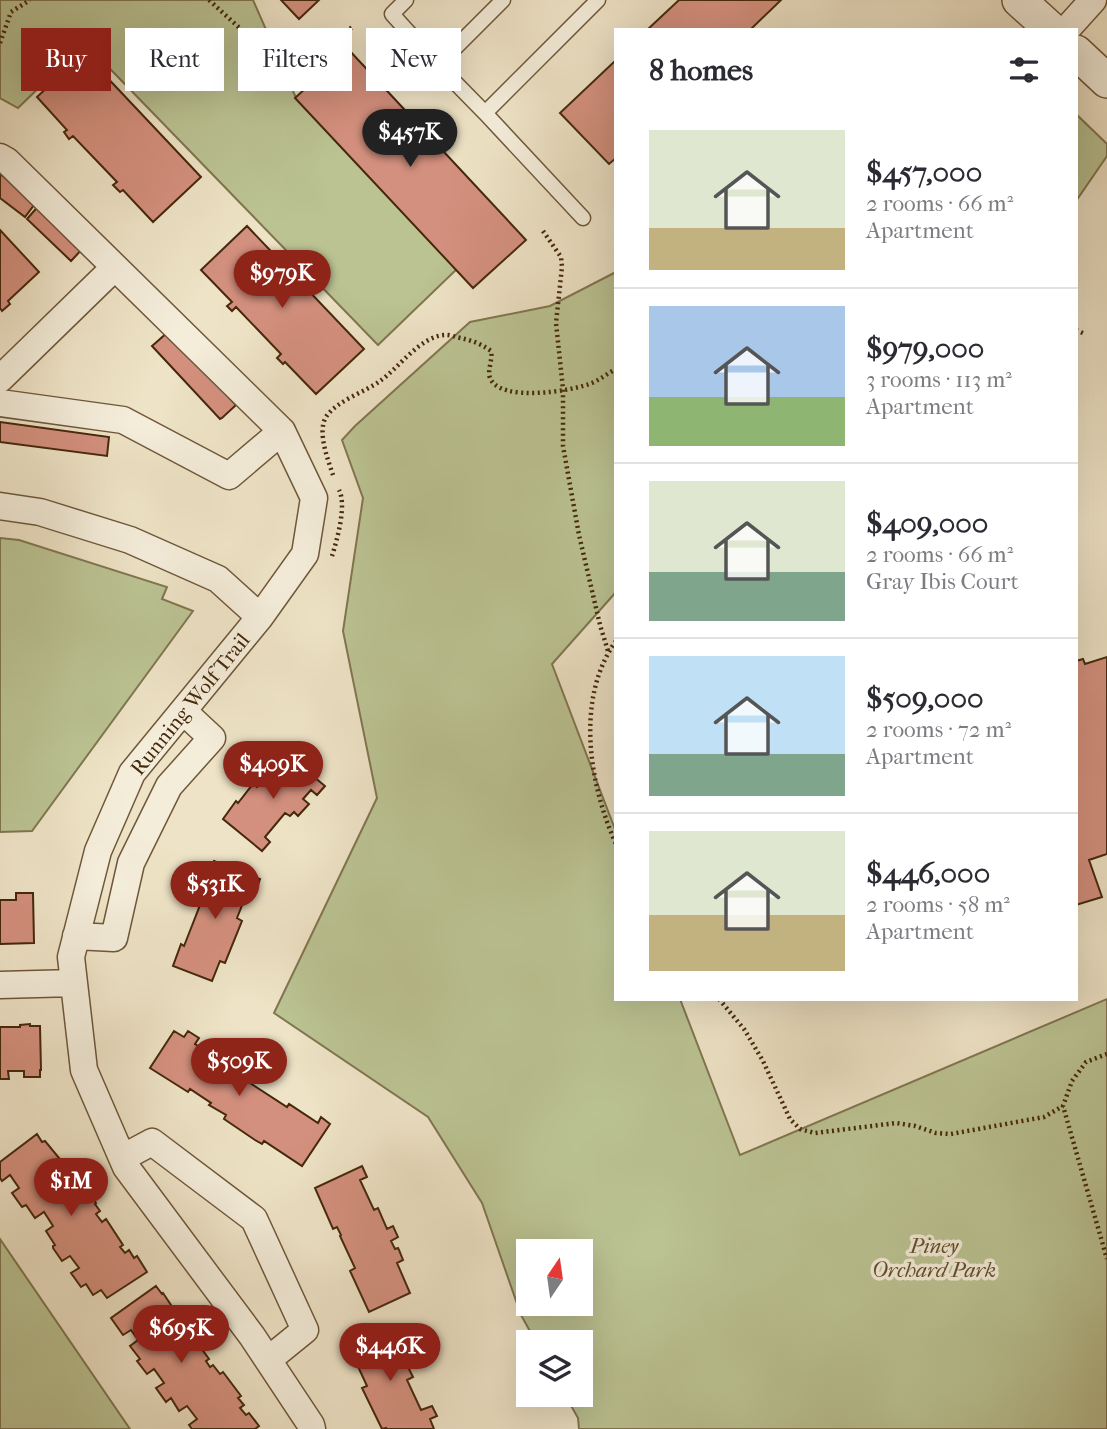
<!DOCTYPE html>
<meta charset="utf-8">
<style>
body{margin:0;font-family:"IM FELL French Canon",serif;background:#f2f2f3;color:#2b2b33;height:100vh;display:flex;flex-direction:column;font-size:26px;white-space:nowrap}
*{box-sizing:border-box;margin:0}
p{font-size:23px;color:#7c7c81}
.icon{flex:none;width:38px;height:38px;fill:none;stroke:currentColor;stroke-width:2;stroke-linecap:round;stroke-linejoin:round}
.map{position:relative;flex:1;overflow:hidden}
.panel{position:absolute;left:614px;top:28px;width:464px;height:973px;display:flex;flex-direction:column;background:#fff;border-radius:0px;box-shadow:0 7px 28px #0002}
.panel>*{flex:none}
.top-card{position:absolute;left:21px;top:28px;width:488px;height:63px;display:flex;gap:14px}
.needle{width:46px;rotate:13deg}
.fabs{position:absolute;left:516px;top:1239px;display:grid;gap:14px}
.fabs a{display:grid;place-items:center;width:77px;height:77px;border-radius:0px;background:#fff;box-shadow:0 7px 28px #0002;font-size:35px}
.price{position:absolute;translate:-50% -60px;padding:0 16px;border-radius:24px;background:#8f2418;color:#fff;font-size:23px;line-height:46px;filter:drop-shadow(0 2px 4px #0008)}
.price::after{content:'';position:absolute;left:50%;top:42px;width:21px;height:16px;margin-left:-10px;background:inherit;clip-path:polygon(0 0,100% 0,50% 100%)}
.price.current{background:#222;color:#fff}
ul{padding:0;list-style:none}
li{display:flex;align-items:center;gap:21px;height:175px;padding:0 35px}
li+li{border-top:2px solid #e1e1e2}
li span{display:grid;place-items:center;flex:none;width:196px;height:140px;border-radius:0px;color:#555}
li>.icon{margin-inline-start:auto}
span .icon{width:84px;height:84px;fill:#fffc;stroke-width:1}
li b{font-size:30px}
h2{display:flex;justify-content:space-between;align-items:center;height:84px;padding:0 35px;font-size:30px}
.pill{padding:0 24px;border-radius:0px;background:#fff;box-shadow:0 7px 28px #0002;font-size:24px;line-height:63px}
.pill.current{background:#8f2418;color:#fff}
.map>svg:first-child{display:block}
.green{fill:#bbc393;stroke:#807650;stroke-width:2;fill-rule:evenodd}
.building{fill:#d4907e;stroke:#45280c;stroke-width:2}
.lines{fill:none;stroke-linecap:round;stroke-linejoin:round}
.service-casing{stroke:#6f573a;stroke-width:17}
.minor-casing{stroke:#6f573a;stroke-width:29}
.tertiary-casing{stroke:#6f573a;stroke-width:36}
.path{stroke:#45280c;stroke-width:4.5;stroke-dasharray:2 3.5;stroke-linecap:butt}
.service{stroke:#f4edda;stroke-width:14}
.minor{stroke:#f4edda;stroke-width:26}
.tertiary{stroke:#f4edda;stroke-width:33}
.labels{text-anchor:middle;dominant-baseline:central;stroke-width:7;stroke-linejoin:round;paint-order:stroke}
.street-label{font-size:21px;fill:#45280c;stroke:#f4edda}
.park-label{font-size:21px;font-style:italic;fill:#624f2e;stroke:#f4edda}
</style>
<div class="map">
<svg width="1107" height="1429" viewBox="0 0 1107 1429">
<rect width="100%" height="100%" fill="#eee3c6"/>
<filter id="stains"><feTurbulence type="fractalNoise" baseFrequency=".00286" numOctaves="4"/><feColorMatrix values="0 0 0 0 .2 0 0 0 0 .09 0 0 0 0 .02 0 0 0 .5 -.17"/></filter>
<radialGradient id="worn" r=".72"><stop offset=".6" stop-color="#630" stop-opacity="0"/><stop offset="1" stop-color="#630" stop-opacity=".3"/></radialGradient>
<path class="green" d="M0 0H253L296 98 459 267 378 345 85 43 18 108 0 98Z
M1076 114 1107 144V156L1076 201Z
M616 272V592L552 664 616 832V999H680L740 1155 1107 999V1429H579L578 1418 565 1395H581V1342H536L521 1315 482 1203 428 1117 274 1013 377 798 343 631 363 498 342 440 355 426 470 322 550 306ZM528 1251H581V1304H528Z
M0 538 19 540 167 587 162 599 193 611 32 831 0 832Z
M0 1239 130 1429H0Z"/>
<path class="building" d="M281 0H319L299 19Z
M679 0H781L750 30H647Z
M348 49 526 240 473 288 295 98Z
M84 53 201 177 153 222 123 190 120 192 113 185 117 182 73 136 69 139 64 132 67 130 37 97Z
M616 60V158L609 164 560 113Z
M0 174 37 201 25 217 0 198Z
M41 203 85 246 71 261 27 219Z
M247 226 364 349 316 394 285 362 283 364 277 358 281 354 236 307 232 311 227 306 232 302 201 270Z
M0 230 39 272 8 301 10 304 2 311 0 308Z
M168 332 236 405 222 418 220 419 152 346Z
M0 422 109 437 107 456 0 442Z
M1107 657V854L1089 860 1102 897 1076 905V661L1083 659 1085 664Z
M285 753 325 786 317 795 311 790 303 799 309 804 298 816 294 812 290 816 285 813 265 837 270 842 262 851 223 819 236 801 238 803 253 784 257 787Z
M214 861 260 879 256 890 249 888 237 918 242 921 225 963 220 961 212 981 173 966 181 944 184 946 186 941 200 905 197 904Z
M16 893H33L34 943 0 944V900H16Z
M30 1024V1026H40L41 1070H40V1077H24V1071H8L9 1079H0V1027H20V1025Z
M174 1031 184 1037 188 1031 199 1038 195 1044 213 1056 215 1053 253 1078 250 1083 287 1107 289 1104 318 1123 321 1117 330 1124 302 1166 264 1141 262 1144 255 1140 224 1119 226 1115 209 1105 211 1103 190 1089 188 1092 150 1068Z
M37 1134 42 1142 45 1141 64 1164 61 1166 66 1174 70 1171 75 1179 79 1176 96 1203 95 1204 100 1211 96 1214 102 1222 106 1219 123 1245 120 1247 125 1253 129 1250 134 1258 137 1256 147 1272 107 1298 101 1290 93 1295 86 1284 81 1287 71 1273 79 1268 70 1256 62 1261 53 1248V1246L55 1245 46 1231 53 1226 44 1212 35 1218 26 1205 22 1207 12 1193 19 1188 10 1175 2 1181 0 1178V1162Z
M362 1166 367 1177 360 1180 374 1210 378 1208 387 1229 393 1226 398 1237 391 1241 395 1249 398 1248 399 1250 403 1260 397 1263 410 1293 369 1312 350 1271 355 1268 340 1236 341 1235 337 1227 333 1229 315 1188Z
M156 1286 162 1294 163 1293 185 1326 182 1330 186 1336 190 1333 209 1359 206 1361 210 1367 213 1365 220 1374 223 1372 241 1396 238 1398 244 1405 240 1408 246 1415 249 1413 259 1426 255 1429H192L189 1425 197 1419 187 1406 179 1411 171 1398 166 1402 156 1388 164 1383 154 1369 147 1374 137 1361 140 1359 130 1346 138 1340 131 1330 123 1335 111 1318Z
M395 1325 400 1335 393 1338 402 1358 408 1355 413 1365 408 1367 413 1377 407 1380 421 1410 432 1406 437 1416 430 1419 434 1429H386V1428L382 1429 362 1388 367 1386 349 1347Z"/>
<g class="lines">
<defs>
<path id="service" d="M406 0 392 14 438 65 503 0
M438 65 485 113
M583 218 485 113 598 0"/>
<path id="minor" d="M1066 30 1093 0
M0 157 7 161 282 431 314 498 305 554 260 617 132 773 98 851 71 957 84 1070 126 1167 252 1336 311 1425 312 1429
M0 379 115 267
M0 403 123 420 229 476 282 431
M0 506 40 512 130 540 218 579 260 617
M76 936 114 938 131 863 169 786 212 738 183 711
M0 985 74 983
M122 1158 152 1142 254 1219 305 1330 268 1360"/>
<path id="tertiary" d="M1019 0 1052 30
M1076 52 1107 81"/>
</defs>
<use href="#service" class="service-casing"/>
<use href="#minor" class="minor-casing"/>
<use href="#tertiary" class="tertiary-casing"/>
<path class="path" d="M209 0 257 44 281 53 305 51 353 27
M0 43 11 12 30 0
M543 231 561 257 562 267 556 323 563 389V446L579 535 600 625 608 651
M1076 330 1085 334
M333 475C328 460 317 432 326 417 336 401 365 392 380 381 399 368 421 335 446 335 449 335 453 336 456 337 470 340 480 343 491 351 493 360 487 370 490 378 500 403 573 391 592 383 601 379 608 373 616 369
M332 556C337 540 347 505 339 490
M616 641C575 698 589 784 616 844
M719 999 744 1029 763 1061 790 1119 800 1129 815 1133 896 1123 915 1126 936 1133 951 1134 1044 1117 1063 1106
M1107 1054 1086 1062 1072 1081 1063 1106 1107 1259"/>
<use href="#service" class="service"/>
<use href="#minor" class="minor"/>
<use href="#tertiary" class="tertiary"/>
</g>
<g class="labels">
<g class="street-label">
<text transform="translate(190 704) rotate(-51)">Running Wolf Trail</text>
</g>
<g class="park-label">
<text x="934" y="1246">Piney<tspan x="934" dy="24">Orchard Park</tspan></text>
</g>
</g>
<rect width="100%" height="100%" filter="url(#stains)"/>
<rect width="100%" height="100%" fill="url(#worn)"/>
</svg>
<div class="fabs">
<a><svg class="needle" viewBox="-14 -14 28 28"><path d="M0-13l5 13h-10z" fill="#e53935"/><path d="M0 13l5-13h-10z" fill="#7c7c81"/></svg></a>
<a><svg class="icon" aria-label="layers" viewBox="0 0 24 24"><path d="M12 4l9 5-9 5-9-5zM3 14l9 5 9-5"/></svg></a>
</div>
<b class="price current" style="left:410px;top:169px">$457K</b>
<b class="price" style="left:282px;top:310px">$979K</b>
<b class="price" style="left:273px;top:801px">$409K</b>
<b class="price" style="left:215px;top:921px">$531K</b>
<b class="price" style="left:239px;top:1098px">$509K</b>
<b class="price" style="left:71px;top:1218px">$1M</b>
<b class="price" style="left:181px;top:1365px">$695K</b>
<b class="price" style="left:390px;top:1383px">$446K</b>
<div class="top-card">
<a class="pill current">Buy</a>
<a class="pill">Rent</a>
<a class="pill">Filters</a>
<a class="pill">New</a>
</div>
<section class="panel">
<h2>8 homes<svg class="icon" aria-label="filters" viewBox="0 0 24 24"><path d="M4 7h16M4 17h16"/><circle cx="9" cy="7" r="2"/><circle cx="15" cy="17" r="2"/></svg></h2>
<ul>
<li><span style="background:linear-gradient(#dfe7d0 70%,#c2b280 0)"><svg class="icon" aria-label="home" viewBox="0 0 24 24"><path d="M3 11l9-7 9 7M6 9v11h12V9"/></svg></span><div><b>$457,000</b><p>2 rooms · 66 m²</p><p>Apartment</p></div></li>
<li><span style="background:linear-gradient(#a9c7e8 65%,#8fb573 0)"><svg class="icon" aria-label="home" viewBox="0 0 24 24"><path d="M3 11l9-7 9 7M6 9v11h12V9"/></svg></span><div><b>$979,000</b><p>3 rooms · 113 m²</p><p>Apartment</p></div></li>
<li><span style="background:linear-gradient(#dfe7d0 65%,#7fa58c 0)"><svg class="icon" aria-label="home" viewBox="0 0 24 24"><path d="M3 11l9-7 9 7M6 9v11h12V9"/></svg></span><div><b>$409,000</b><p>2 rooms · 66 m²</p><p>Gray Ibis Court</p></div></li>
<li><span style="background:linear-gradient(#bfe0f5 70%,#7fa58c 0)"><svg class="icon" aria-label="home" viewBox="0 0 24 24"><path d="M3 11l9-7 9 7M6 9v11h12V9"/></svg></span><div><b>$509,000</b><p>2 rooms · 72 m²</p><p>Apartment</p></div></li>
<li><span style="background:linear-gradient(#dfe7d0 60%,#c2b280 0)"><svg class="icon" aria-label="home" viewBox="0 0 24 24"><path d="M3 11l9-7 9 7M6 9v11h12V9"/></svg></span><div><b>$446,000</b><p>2 rooms · 58 m²</p><p>Apartment</p></div></li>
</ul>
</section>
</div>
